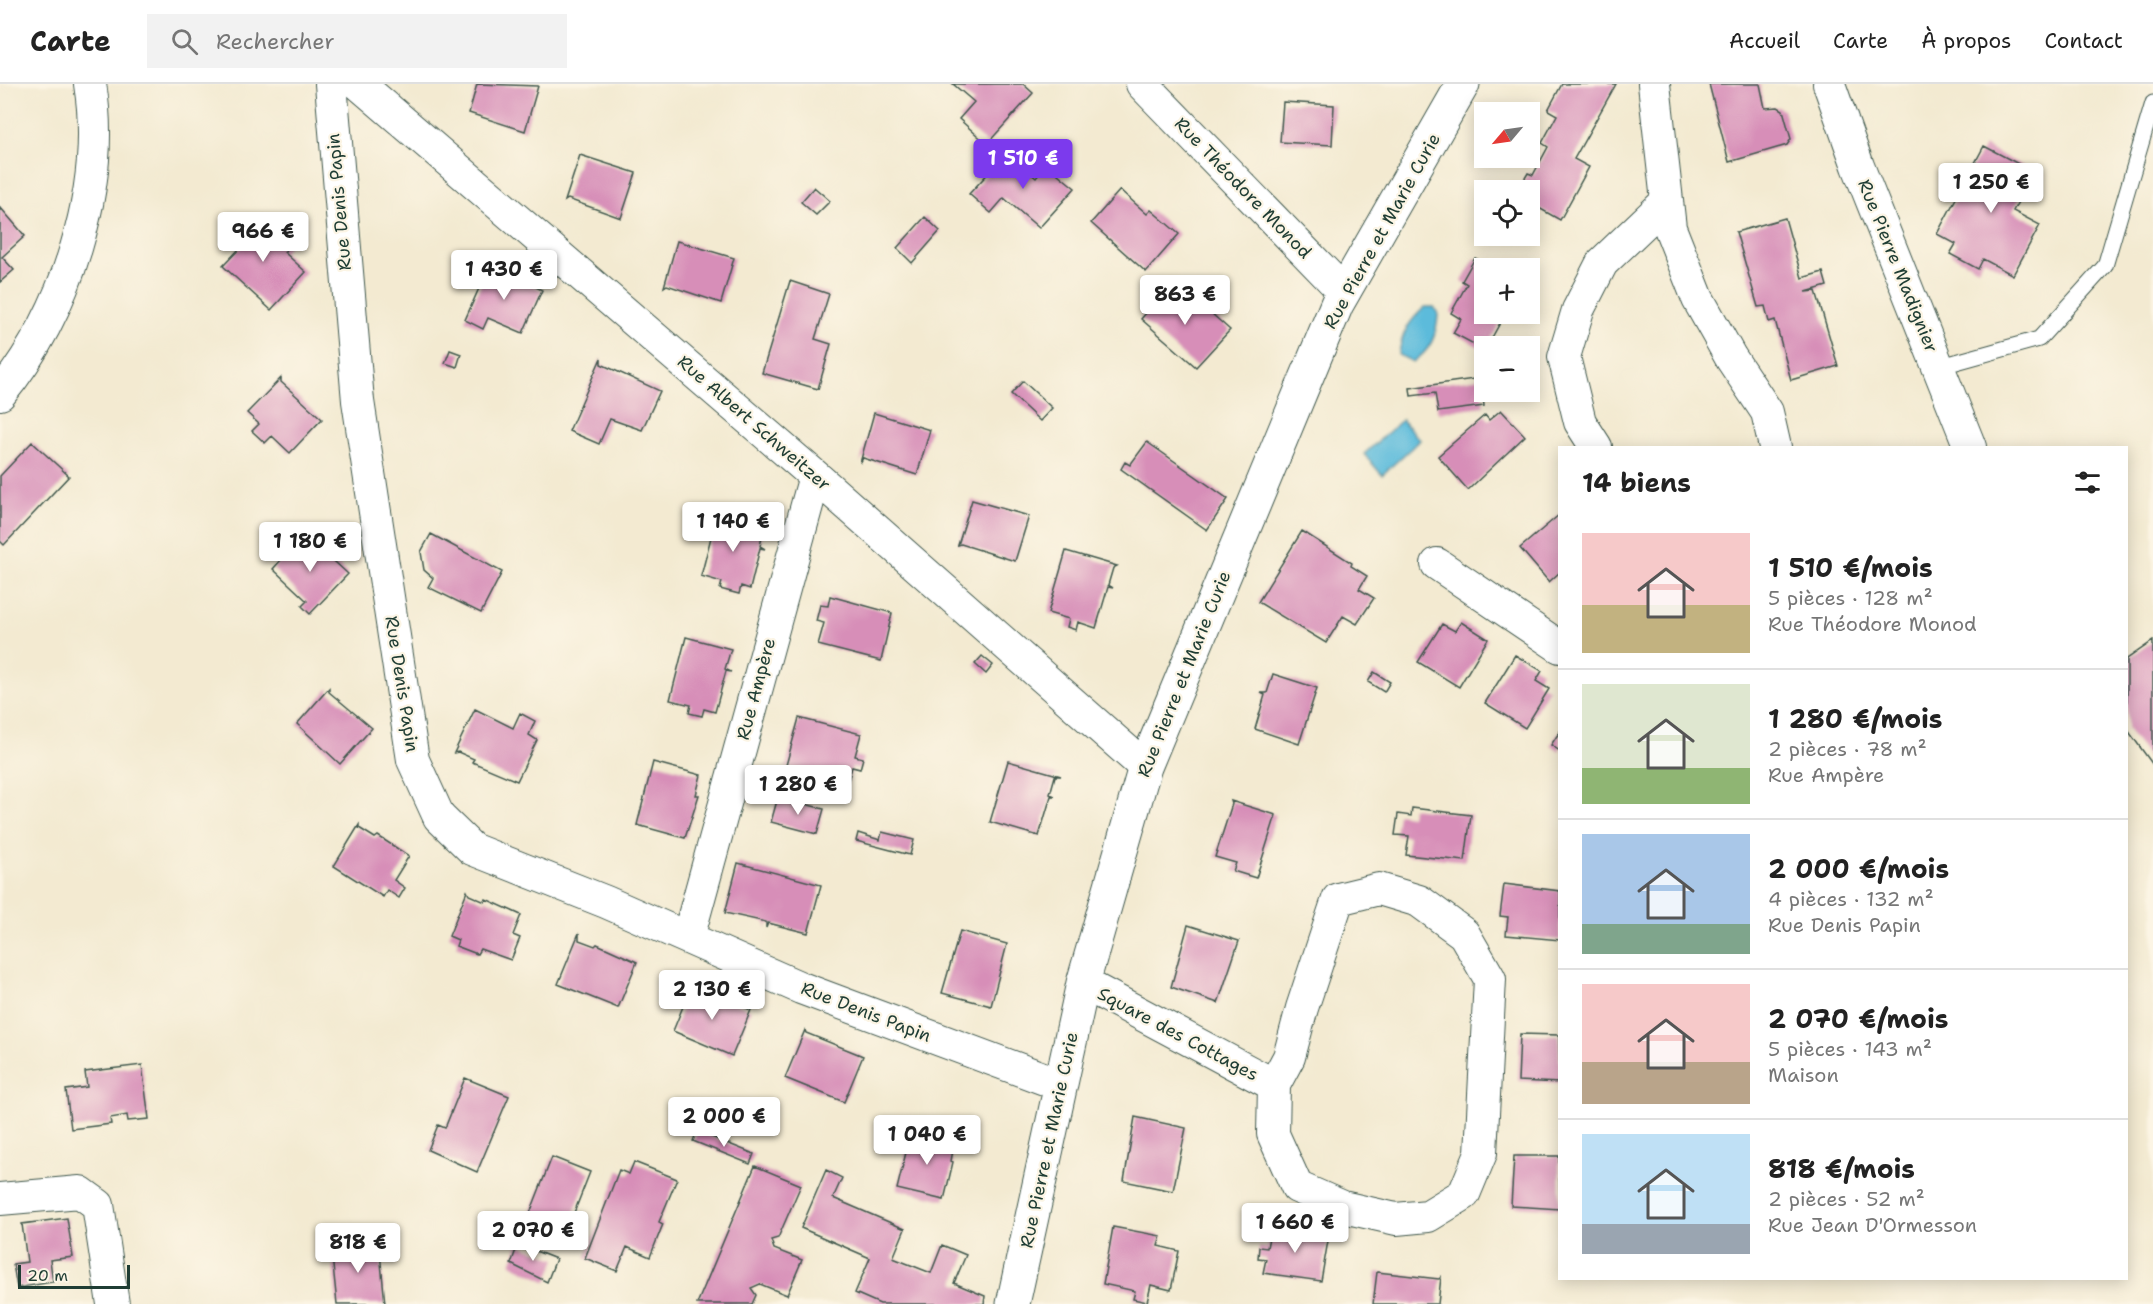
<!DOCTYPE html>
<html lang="fr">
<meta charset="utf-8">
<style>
body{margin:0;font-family:"Shantell Sans",sans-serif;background:#f2f2f2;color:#222;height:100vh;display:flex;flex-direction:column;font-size:22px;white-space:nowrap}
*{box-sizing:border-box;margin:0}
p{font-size:20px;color:#767676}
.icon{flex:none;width:33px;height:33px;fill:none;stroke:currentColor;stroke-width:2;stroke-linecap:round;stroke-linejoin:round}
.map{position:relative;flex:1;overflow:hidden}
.drawer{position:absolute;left:1558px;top:362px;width:570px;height:834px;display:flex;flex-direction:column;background:#fff;border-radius:0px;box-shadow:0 3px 15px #0003}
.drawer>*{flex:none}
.needle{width:39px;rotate:241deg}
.controls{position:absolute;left:1474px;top:18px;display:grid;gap:12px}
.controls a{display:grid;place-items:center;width:66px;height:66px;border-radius:0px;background:#fff;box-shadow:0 3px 15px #0003;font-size:30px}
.scale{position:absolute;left:18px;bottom:15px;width:112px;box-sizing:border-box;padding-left:6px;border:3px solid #1f3d34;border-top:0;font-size:16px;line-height:21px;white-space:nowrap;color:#1f3d34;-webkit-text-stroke:4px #fcf5e5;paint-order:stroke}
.price{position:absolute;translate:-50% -51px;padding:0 14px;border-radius:6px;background:#fff;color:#222;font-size:20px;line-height:39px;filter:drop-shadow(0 2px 3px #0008)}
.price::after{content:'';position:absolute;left:50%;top:36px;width:18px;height:14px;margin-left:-9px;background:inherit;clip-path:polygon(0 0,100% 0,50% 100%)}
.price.current{background:#7c3aed;color:#fff}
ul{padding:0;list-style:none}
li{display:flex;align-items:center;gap:18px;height:150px;padding:0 24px}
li+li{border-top:2px solid #e0e0e0}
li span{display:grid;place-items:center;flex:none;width:168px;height:120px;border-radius:0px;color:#555}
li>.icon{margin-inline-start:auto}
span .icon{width:72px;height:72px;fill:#fffc;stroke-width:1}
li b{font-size:26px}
h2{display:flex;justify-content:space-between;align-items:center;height:72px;padding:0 24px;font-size:26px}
header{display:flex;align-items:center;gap:36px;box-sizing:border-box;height:84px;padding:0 30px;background:#fff;border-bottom:2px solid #e0e0e0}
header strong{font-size:28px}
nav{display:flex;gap:33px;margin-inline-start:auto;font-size:21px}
.search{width:420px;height:54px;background:#f2f2f2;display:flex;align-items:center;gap:15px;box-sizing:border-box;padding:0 21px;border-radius:0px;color:#767676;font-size:22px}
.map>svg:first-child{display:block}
.water{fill:#5cbbdb;stroke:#3e7c88;stroke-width:1.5}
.building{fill:#d78eb8}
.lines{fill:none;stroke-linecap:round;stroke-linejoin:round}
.lane-casing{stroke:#3f574c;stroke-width:17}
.street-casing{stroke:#3f574c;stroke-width:34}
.secondary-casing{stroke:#3f574c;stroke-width:35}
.lane{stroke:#fff;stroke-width:15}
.street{stroke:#fff;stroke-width:32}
.secondary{stroke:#fff;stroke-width:33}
.labels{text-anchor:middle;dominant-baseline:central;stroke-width:4.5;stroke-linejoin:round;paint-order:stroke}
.street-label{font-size:18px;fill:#1f3d34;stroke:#fcf5e5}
</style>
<header>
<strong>Carte</strong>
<div class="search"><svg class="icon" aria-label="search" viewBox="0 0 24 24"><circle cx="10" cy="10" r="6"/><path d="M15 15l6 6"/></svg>Rechercher</div>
<nav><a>Accueil</a><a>Carte</a><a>À propos</a><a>Contact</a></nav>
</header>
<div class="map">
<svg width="2153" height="1220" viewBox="0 0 2153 1220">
<rect width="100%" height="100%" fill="#fcf5e5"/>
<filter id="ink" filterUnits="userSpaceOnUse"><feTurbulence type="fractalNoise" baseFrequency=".0167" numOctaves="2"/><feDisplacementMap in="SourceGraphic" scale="12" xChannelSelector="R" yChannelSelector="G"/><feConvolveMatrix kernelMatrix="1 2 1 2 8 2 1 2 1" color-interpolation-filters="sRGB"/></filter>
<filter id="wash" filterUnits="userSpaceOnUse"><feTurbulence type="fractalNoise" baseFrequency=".008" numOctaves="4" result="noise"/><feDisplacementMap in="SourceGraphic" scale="24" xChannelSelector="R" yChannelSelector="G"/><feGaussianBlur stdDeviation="1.35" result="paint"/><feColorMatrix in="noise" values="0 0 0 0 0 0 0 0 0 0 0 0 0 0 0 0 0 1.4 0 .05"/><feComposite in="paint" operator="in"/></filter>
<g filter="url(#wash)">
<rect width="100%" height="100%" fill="#f3ead1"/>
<path class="water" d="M1425 223H1434L1438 230C1437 251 1431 266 1413 278L1399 271C1401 250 1409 237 1425 223Z
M1402 336 1420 356 1382 391 1364 370Z"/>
<g id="blocks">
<path class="building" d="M477 0 538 2 525 47 469 29Z
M953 0H1023L1033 9 987 60 959 35 974 18Z
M1562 0H1616L1574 75 1589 83 1560 136 1530 119V106H1518L1528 89 1533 91 1548 63 1542 59 1557 31 1548 26Z
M1709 0H1760L1765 24 1778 23 1783 26 1791 55 1787 61 1729 78Z
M1283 18 1334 21 1332 61 1280 58Z
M1984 62 2034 88 2013 127 2040 141 2013 191 1983 175 1978 185 1950 170 1956 160 1937 150Z
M1007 69 1036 94 1047 81 1075 104 1039 144 1004 114 991 129 969 110Z
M580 71 636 89 621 134 568 115 565 117Z
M814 103 830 117 816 131 801 118Z
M1120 106 1147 130 1151 126 1179 150 1146 188 1091 139Z
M0 123 25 152 2 173 14 186 0 198Z
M245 132 258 144 263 139 289 163 284 168 306 188 271 226 223 182 243 161 230 149Z
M925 133 940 147 912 179 897 164Z
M1785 134 1802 194 1823 188 1827 202 1806 208 1816 207 1838 282 1791 296 1775 236 1769 238 1765 222 1758 223 1736 148Z
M677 157 734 174 721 219 667 201 664 203Z
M1475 174 1495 184H1485V230H1505L1485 266 1453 249 1461 235 1451 229 1467 200 1462 197Z
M488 184 507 192 510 190 542 206 523 249 488 234 483 245 465 236Z
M790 197 829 210 815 255 831 260 818 305 762 289Z
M1170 201 1199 225 1202 221 1230 246 1196 283 1141 235Z
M450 266 461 270 457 283 445 279Z
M601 274V280L660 307 642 346 610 335 599 360 569 347Z
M281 294V298L322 335 290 369 272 352 265 359 252 347 259 340 247 329Z
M1481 294 1484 322 1438 328 1435 309 1411 312 1410 304Z
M1023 297 1052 324 1040 337 1011 310Z
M1501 326 1525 352 1468 406 1438 372 1485 331 1489 336Z
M874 329 930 346 917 391 863 374 860 379Z
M32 358 69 392 4 461 0 457V392Z
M1147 358 1228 415 1207 446 1121 385 1125 378 1130 381Z
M972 416 1029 432 1015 477 961 460 958 461Z
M717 430 771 444H764L760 462 765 465 760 464 750 505 741 502 739 510 720 505 722 498 701 492Z
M1560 430V488L1549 498 1520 464Z
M1302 447 1352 479 1351 482 1367 492 1359 505 1374 514 1357 540 1343 532 1326 559 1258 518Z
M305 449V453L318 465 323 461 321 465 348 490 310 530 302 522 307 517 273 485Z
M431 450 502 488 481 529 428 503 433 494 424 486 421 468Z
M1066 467 1117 482 1113 484 1108 501 1113 504 1108 503 1096 544 1078 538 1076 546 1067 543 1069 535 1048 529Z
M830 512 892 529 881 577 818 561 824 539 816 537 820 521 828 522Z
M1461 538 1488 555 1459 603 1418 578 1442 540 1455 547Z
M686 553 731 565 725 585 731 588 726 587 715 628 704 625 702 632 689 629 691 621 670 616Z
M2153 557V681L2127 645V575Z
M1515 571 1542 587 1536 597 1549 605 1525 644 1485 619Z
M982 572 993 581 986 590 975 580Z
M1374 588 1390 598 1384 608 1368 598Z
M1273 590 1317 604 1299 660 1255 645 1265 611 1261 609H1267Z
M329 604V608L372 644 340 680 297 640Z
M475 625 513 644 520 629 535 637 529 651 537 656 517 697 472 678 474 675 458 668 454 669Z
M799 634 861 650 855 672 863 674 860 685 852 683 847 700 788 683 785 685Z
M1560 647V667L1551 661Z
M1008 677 1061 692H1055L1050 710 1055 712H1051L1039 752 990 738Z
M653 678 701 691 696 711H699L685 754 637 741Z
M778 713 824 725 817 750 771 738Z
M1231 717 1276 731 1256 794 1233 787 1236 779 1215 773 1232 720Z
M1412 724 1471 731 1465 777 1406 771 1409 752 1395 751 1398 730 1411 732Z
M359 741V744L375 754 378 752 409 772 394 796 405 804 399 814 387 806 383 813 334 782Z
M882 748 914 756 910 771 856 757 858 749 880 756Z
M738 779 821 801 808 849 768 839 766 844V838L725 829Z
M1504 800 1560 807V856L1506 851 1508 833 1500 832Z
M467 807 469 811 485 818 486 815 521 831 513 851 520 854 511 876 480 865 477 870 456 862 458 856 449 852Z
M1188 841 1239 857 1218 919 1171 903Z
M960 847 1007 860 991 922 942 909Z
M579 849V856L595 862 597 860 637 878 618 924 558 900Z
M693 898V902L751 926 732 972 673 947Z
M805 946 806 949 863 972 844 1018 785 994Z
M1520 950 1559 951 1560 999 1518 997Z
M142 981 149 1035 128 1037 127 1031 110 1034 111 1040 71 1045 66 1006 87 1003 85 988Z
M465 994 509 1012 477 1088 428 1066 438 1041 445 1044Z
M1135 1033 1186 1044 1173 1107 1124 1097Z
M697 1047 754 1070 750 1080 693 1057Z
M911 1048 957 1058 954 1060 951 1077 953 1078 944 1116 897 1105Z
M1514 1072H1559L1560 1125 1511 1122Z
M552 1073 590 1088 561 1162 523 1147Z
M634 1078 677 1095 659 1138 663 1140 650 1173 627 1163 617 1187 585 1174 619 1086 629 1090Z
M755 1082 801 1101 778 1154 771 1156 774 1165 802 1176 787 1211 760 1200 751 1204 756 1211 752 1220H697Z
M826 1086 842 1094 833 1114 905 1145 893 1174 931 1189 942 1161 966 1171 954 1199 985 1212 984 1220H880L855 1209 870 1174 801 1144Z
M67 1134 73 1173 50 1176 53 1198 17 1204 13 1180 27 1178 22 1140Z
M1271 1142 1327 1153 1329 1151 1321 1197 1263 1189 1266 1175 1258 1174 1259 1163 1267 1164Z
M1113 1143 1161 1152 1158 1162 1179 1167 1171 1206 1151 1201 1147 1218 1133 1215 1135 1207 1103 1200Z
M379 1158 385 1220H337L331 1162Z
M518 1160 556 1175 547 1198 511 1180Z
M1377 1188 1439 1195 1441 1193 1438 1220H1373Z"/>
</g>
</g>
<g filter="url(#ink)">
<use href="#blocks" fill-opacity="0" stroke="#3f574c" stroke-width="1.5"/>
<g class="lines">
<defs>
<path id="lane" d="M1938 283 2039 255 2105 182 2153 19"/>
<path id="street" d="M331 0 358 317 413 676 439 733 472 765 606 818 801 904 1061 1001
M359 0 815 392 1145 683
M1142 0 1344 208
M1654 0 1670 144 1698 215 1731 274 1767 328 1775 363
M1829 0 1858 82 1970 363
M0 310C66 231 107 102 90 0
M1596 363 1580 338 1564 273 1578 226 1602 179 1667 117
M1437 480 1560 563
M688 854 815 392
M1083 899 1274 1001 1273 1050 1297 1103 1343 1123 1396 1135 1428 1132 1464 1110 1481 1069 1490 895 1464 850 1419 817 1379 805 1338 815 1302 924 1289 973 1274 1001
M0 1115 80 1108 98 1121 113 1220"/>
<path id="secondary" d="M1013 1220 1083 899 1145 683 1337 220 1463 0"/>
</defs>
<use href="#lane" class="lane-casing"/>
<use href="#street" class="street-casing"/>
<use href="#secondary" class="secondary-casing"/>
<use href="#lane" class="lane"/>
<use href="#street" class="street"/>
<use href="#secondary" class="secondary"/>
</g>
</g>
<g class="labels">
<g class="street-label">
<text transform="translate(1243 104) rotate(46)">Rue Théodore Monod</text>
<text transform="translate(339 118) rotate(-95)">Rue Denis Papin</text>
<text transform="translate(1382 147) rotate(-61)">Rue Pierre et Marie Curie</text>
<text transform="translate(1898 182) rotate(68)">Rue Pierre Madignier</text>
<text transform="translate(754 339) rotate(41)">Rue Albert Schweitzer</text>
<text transform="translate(1184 590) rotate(-68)">Rue Pierre et Marie Curie</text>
<text transform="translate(402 600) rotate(81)">Rue Denis Papin</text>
<text transform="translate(756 605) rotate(-75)">Rue Ampère</text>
<text transform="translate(866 928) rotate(21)">Rue Denis Papin</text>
<text transform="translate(1178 950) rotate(28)">Square des Cottages</text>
<text transform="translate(1049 1056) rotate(-78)">Rue Pierre et Marie Curie</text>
</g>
</g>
</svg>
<div class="controls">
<a><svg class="needle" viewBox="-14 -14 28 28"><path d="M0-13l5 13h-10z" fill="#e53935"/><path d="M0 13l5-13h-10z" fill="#767676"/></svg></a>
<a><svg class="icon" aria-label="locate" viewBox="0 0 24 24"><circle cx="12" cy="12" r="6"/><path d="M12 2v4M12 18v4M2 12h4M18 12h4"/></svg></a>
<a>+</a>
<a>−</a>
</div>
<div class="scale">20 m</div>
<b class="price current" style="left:1023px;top:106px">1 510 €</b>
<b class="price" style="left:1991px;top:130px">1 250 €</b>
<b class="price" style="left:263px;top:179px">966 €</b>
<b class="price" style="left:504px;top:217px">1 430 €</b>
<b class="price" style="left:1185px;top:242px">863 €</b>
<b class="price" style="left:733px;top:469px">1 140 €</b>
<b class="price" style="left:310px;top:489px">1 180 €</b>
<b class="price" style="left:798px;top:732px">1 280 €</b>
<b class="price" style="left:712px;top:937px">2 130 €</b>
<b class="price" style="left:724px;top:1064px">2 000 €</b>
<b class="price" style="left:927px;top:1082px">1 040 €</b>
<b class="price" style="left:1295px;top:1170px">1 660 €</b>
<b class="price" style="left:533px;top:1178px">2 070 €</b>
<b class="price" style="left:358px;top:1190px">818 €</b>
<section class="drawer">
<h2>14 biens<svg class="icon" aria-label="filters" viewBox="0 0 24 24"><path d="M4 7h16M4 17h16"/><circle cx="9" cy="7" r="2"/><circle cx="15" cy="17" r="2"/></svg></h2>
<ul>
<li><span style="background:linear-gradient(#f6c9c9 60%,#c2b280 0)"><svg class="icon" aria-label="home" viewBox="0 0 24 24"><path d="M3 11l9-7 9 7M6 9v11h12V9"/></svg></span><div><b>1 510 €/mois</b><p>5 pièces · 128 m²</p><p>Rue Théodore Monod</p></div></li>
<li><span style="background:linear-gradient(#dfe7d0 70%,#8fb573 0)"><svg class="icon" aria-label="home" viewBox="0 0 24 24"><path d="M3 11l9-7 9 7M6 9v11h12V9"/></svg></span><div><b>1 280 €/mois</b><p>2 pièces · 78 m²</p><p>Rue Ampère</p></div></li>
<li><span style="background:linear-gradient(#a9c7e8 75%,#7fa58c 0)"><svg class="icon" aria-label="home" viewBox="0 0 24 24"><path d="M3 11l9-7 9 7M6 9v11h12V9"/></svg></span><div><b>2 000 €/mois</b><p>4 pièces · 132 m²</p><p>Rue Denis Papin</p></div></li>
<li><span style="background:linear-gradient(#f6c9c9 65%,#b9a48a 0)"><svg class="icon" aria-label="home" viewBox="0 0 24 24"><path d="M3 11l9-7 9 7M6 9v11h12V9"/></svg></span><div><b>2 070 €/mois</b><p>5 pièces · 143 m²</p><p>Maison</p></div></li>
<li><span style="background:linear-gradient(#bfe0f5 75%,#9aa5b1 0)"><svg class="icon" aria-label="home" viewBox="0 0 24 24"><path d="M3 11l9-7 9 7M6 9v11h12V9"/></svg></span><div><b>818 €/mois</b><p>2 pièces · 52 m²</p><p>Rue Jean D'Ormesson</p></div></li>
</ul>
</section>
</div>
